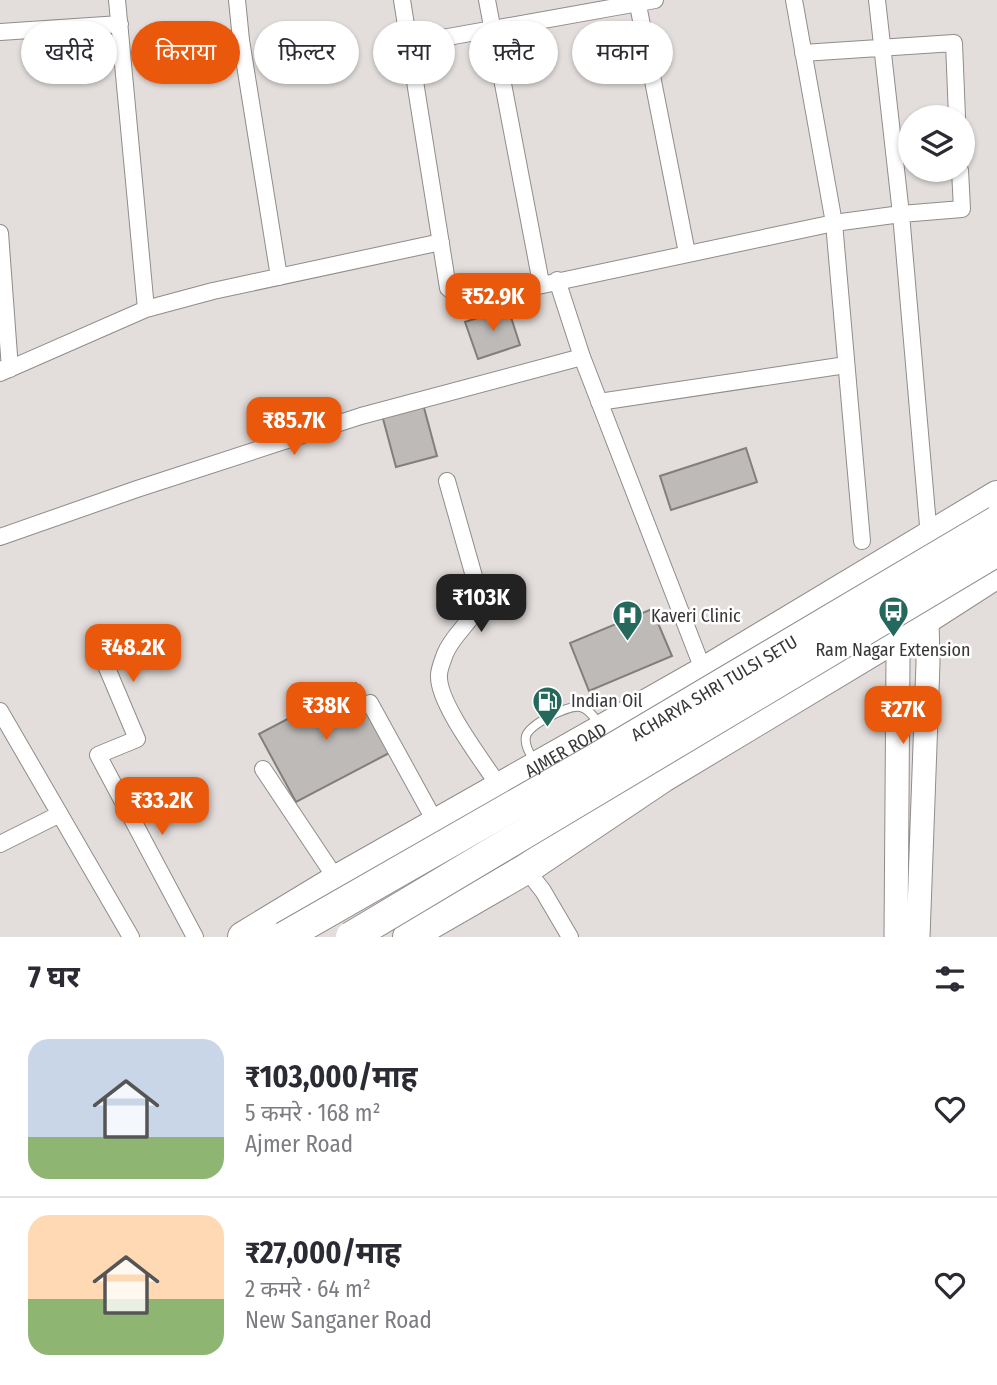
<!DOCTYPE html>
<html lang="hi">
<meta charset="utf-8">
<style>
body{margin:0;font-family:"Fira Sans Condensed","Noto Sans Devanagari",sans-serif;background:#f7f7f7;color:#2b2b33;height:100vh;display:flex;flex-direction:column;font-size:26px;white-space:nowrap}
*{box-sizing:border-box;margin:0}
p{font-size:23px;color:#7c7c81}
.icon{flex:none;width:38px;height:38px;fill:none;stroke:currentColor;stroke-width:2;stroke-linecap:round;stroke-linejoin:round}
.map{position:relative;height:937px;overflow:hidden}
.side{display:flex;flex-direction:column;background:#fff;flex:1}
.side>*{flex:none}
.banner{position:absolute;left:21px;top:21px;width:956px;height:63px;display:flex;gap:14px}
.fabs{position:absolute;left:898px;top:105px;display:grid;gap:14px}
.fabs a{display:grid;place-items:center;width:77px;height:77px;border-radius:50%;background:#fff;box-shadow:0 2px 5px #0004;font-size:35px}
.price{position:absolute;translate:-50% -60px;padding:0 16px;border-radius:14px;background:#ea580c;color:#fff;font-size:23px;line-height:46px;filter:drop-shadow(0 2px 4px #0008)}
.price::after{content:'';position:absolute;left:50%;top:42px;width:21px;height:16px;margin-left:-10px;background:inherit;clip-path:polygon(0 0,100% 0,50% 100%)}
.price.on{background:#222;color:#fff}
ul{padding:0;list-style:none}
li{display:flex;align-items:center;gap:21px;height:175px;padding:0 28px}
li+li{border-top:2px solid #e1e1e2}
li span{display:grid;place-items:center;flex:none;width:196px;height:140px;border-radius:21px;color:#555}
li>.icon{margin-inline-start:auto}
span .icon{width:84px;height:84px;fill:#fffc;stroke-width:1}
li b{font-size:30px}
h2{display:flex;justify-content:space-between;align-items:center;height:84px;padding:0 28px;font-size:30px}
.tag{padding:0 24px;border-radius:32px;background:#fff;box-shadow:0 2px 5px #0004;font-size:24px;line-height:63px}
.tag.on{background:#ea580c;color:#fff}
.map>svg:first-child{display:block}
.building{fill:#bebab7;stroke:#827e7b;stroke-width:2}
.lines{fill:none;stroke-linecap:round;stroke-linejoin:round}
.lane-casing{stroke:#908c89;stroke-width:10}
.street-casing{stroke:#908c89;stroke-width:18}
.secondary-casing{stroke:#908c89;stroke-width:25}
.highway-casing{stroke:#908c89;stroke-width:32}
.lane{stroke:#fff;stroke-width:8}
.street{stroke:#fff;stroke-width:16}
.secondary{stroke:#fff;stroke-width:23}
.highway{stroke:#fff;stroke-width:30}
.highway-bridge-casing{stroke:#908c89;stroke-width:32;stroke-linecap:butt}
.highway-bridge{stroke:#fff;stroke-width:30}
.labels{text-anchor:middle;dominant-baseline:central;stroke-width:5;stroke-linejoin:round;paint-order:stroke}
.poi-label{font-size:18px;fill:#393736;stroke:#fff;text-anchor:start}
.street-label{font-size:18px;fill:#393736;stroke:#fff}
</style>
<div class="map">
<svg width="997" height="937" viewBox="0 0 997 937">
<rect width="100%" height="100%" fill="#e3dedb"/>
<path class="building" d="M508 308 520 345 478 359 465 322Z
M423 404 437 456 396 467 382 415Z
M746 448 757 482 671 510 660 476Z
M652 609 672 656 589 691 570 643Z
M356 683 393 751 296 802 259 734Z"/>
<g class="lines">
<defs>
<path id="lane" d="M535 762C530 754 524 745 526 736 530 724 568 705 580 707 589 708 595 719 600 725"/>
<path id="street" d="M117 0 146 309
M237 0 241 40 279 277
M402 0 448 288 461 299H476L834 223 901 214 962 209 960 170
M487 0 541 283
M637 0 687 253
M794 0 834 223 862 541
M877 0 901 214 929 537
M0 32 120 24
M409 44 655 0
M803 53 954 43 957 117
M0 233 10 369H2
M557 280 582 357 704 672
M0 373 146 309 213 291 441 242
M599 402 846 365
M447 481 481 601C473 621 453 634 445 654 443 660 439 669 439 675 437 703 485 764 501 789
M0 537 137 489 361 416 582 357
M96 642 137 739 98 755 195 937
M370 703 437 825
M0 711 131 937
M263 769 337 880
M0 844 60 814
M526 869 543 891 570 937"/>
<path id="secondary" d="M886 624 898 659 896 937
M918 937 928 663 927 618 922 605"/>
<g id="highway">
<path id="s1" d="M243 937 337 880 704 672 997 496"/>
<path d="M408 937 526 869 663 777 927 618 997 573"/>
</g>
</defs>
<use href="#lane" class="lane-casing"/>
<use href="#street" class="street-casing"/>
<use href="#secondary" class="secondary-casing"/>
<use href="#highway" class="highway-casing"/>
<use href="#lane" class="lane"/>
<use href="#street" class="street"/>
<use href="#secondary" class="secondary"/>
<use href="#highway" class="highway"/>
<defs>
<g id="highway-bridge">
<path id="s2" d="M284 937 595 759 997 521"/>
<path d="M351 937 997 551"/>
</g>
</defs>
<use href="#highway-bridge" class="highway-bridge-casing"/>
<use href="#highway-bridge" class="highway-bridge"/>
</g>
<defs>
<symbol id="bus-pin" viewBox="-11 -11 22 30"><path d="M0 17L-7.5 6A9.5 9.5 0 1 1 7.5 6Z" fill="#24695b" stroke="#fff"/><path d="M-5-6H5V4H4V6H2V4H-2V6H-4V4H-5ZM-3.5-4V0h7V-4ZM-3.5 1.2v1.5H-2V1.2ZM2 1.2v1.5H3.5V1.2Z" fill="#fff"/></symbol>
<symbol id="hospital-pin" viewBox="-11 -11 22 30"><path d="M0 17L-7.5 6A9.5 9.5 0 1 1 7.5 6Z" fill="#24695b" stroke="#fff"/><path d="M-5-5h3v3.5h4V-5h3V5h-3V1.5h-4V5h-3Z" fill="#fff"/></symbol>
<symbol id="fuel-pin" viewBox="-11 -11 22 30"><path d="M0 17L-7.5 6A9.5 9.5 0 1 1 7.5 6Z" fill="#24695b" stroke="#fff"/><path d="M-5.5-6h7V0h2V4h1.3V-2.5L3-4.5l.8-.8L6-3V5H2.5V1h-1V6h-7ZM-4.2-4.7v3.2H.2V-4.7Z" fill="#fff"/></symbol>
</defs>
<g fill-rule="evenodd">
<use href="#bus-pin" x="876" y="594" width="35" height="47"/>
<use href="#hospital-pin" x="610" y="598" width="35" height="47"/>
<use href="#fuel-pin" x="530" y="684" width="35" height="47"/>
</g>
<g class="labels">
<g class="poi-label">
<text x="651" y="616">Kaveri Clinic</text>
<text x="893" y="650" text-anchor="middle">Ram Nagar Extension</text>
<text x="571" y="701">Indian Oil</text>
</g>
<g class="street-label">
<text stroke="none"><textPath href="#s2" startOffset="497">ACHARYA SHRI TULSI SETU</textPath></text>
<text stroke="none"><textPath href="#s1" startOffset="373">AJMER ROAD</textPath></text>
</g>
</g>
</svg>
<div class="fabs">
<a><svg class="icon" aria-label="layers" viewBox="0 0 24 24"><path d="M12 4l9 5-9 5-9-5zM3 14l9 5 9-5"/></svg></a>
</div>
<b class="price" style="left:493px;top:333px">₹52.9K</b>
<b class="price" style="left:294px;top:457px">₹85.7K</b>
<b class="price on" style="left:481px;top:634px">₹103K</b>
<b class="price" style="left:133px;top:684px">₹48.2K</b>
<b class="price" style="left:326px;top:742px">₹38K</b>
<b class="price" style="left:903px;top:746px">₹27K</b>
<b class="price" style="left:162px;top:837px">₹33.2K</b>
<div class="banner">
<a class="tag">खरीदें</a>
<a class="tag on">किराया</a>
<a class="tag">फ़िल्टर</a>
<a class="tag">नया</a>
<a class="tag">फ़्लैट</a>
<a class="tag">मकान</a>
</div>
</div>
<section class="side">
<h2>7 घर<svg class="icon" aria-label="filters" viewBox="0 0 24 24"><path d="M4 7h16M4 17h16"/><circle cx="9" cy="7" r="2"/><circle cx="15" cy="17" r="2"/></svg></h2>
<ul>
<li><span style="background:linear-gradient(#c9d6e8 70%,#8fb573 0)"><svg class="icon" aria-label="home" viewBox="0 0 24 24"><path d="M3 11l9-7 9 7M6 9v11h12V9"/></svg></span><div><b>₹103,000/माह</b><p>5 कमरे · 168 m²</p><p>Ajmer Road</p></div><svg class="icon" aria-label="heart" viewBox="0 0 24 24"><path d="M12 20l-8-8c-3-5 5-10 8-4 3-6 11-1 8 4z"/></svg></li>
<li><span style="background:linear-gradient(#ffd9b3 60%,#8fb573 0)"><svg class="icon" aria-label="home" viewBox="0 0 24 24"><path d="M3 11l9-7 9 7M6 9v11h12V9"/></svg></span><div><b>₹27,000/माह</b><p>2 कमरे · 64 m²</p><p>New Sanganer Road</p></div><svg class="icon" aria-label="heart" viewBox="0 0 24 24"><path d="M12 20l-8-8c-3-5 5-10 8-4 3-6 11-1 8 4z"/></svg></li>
</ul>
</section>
